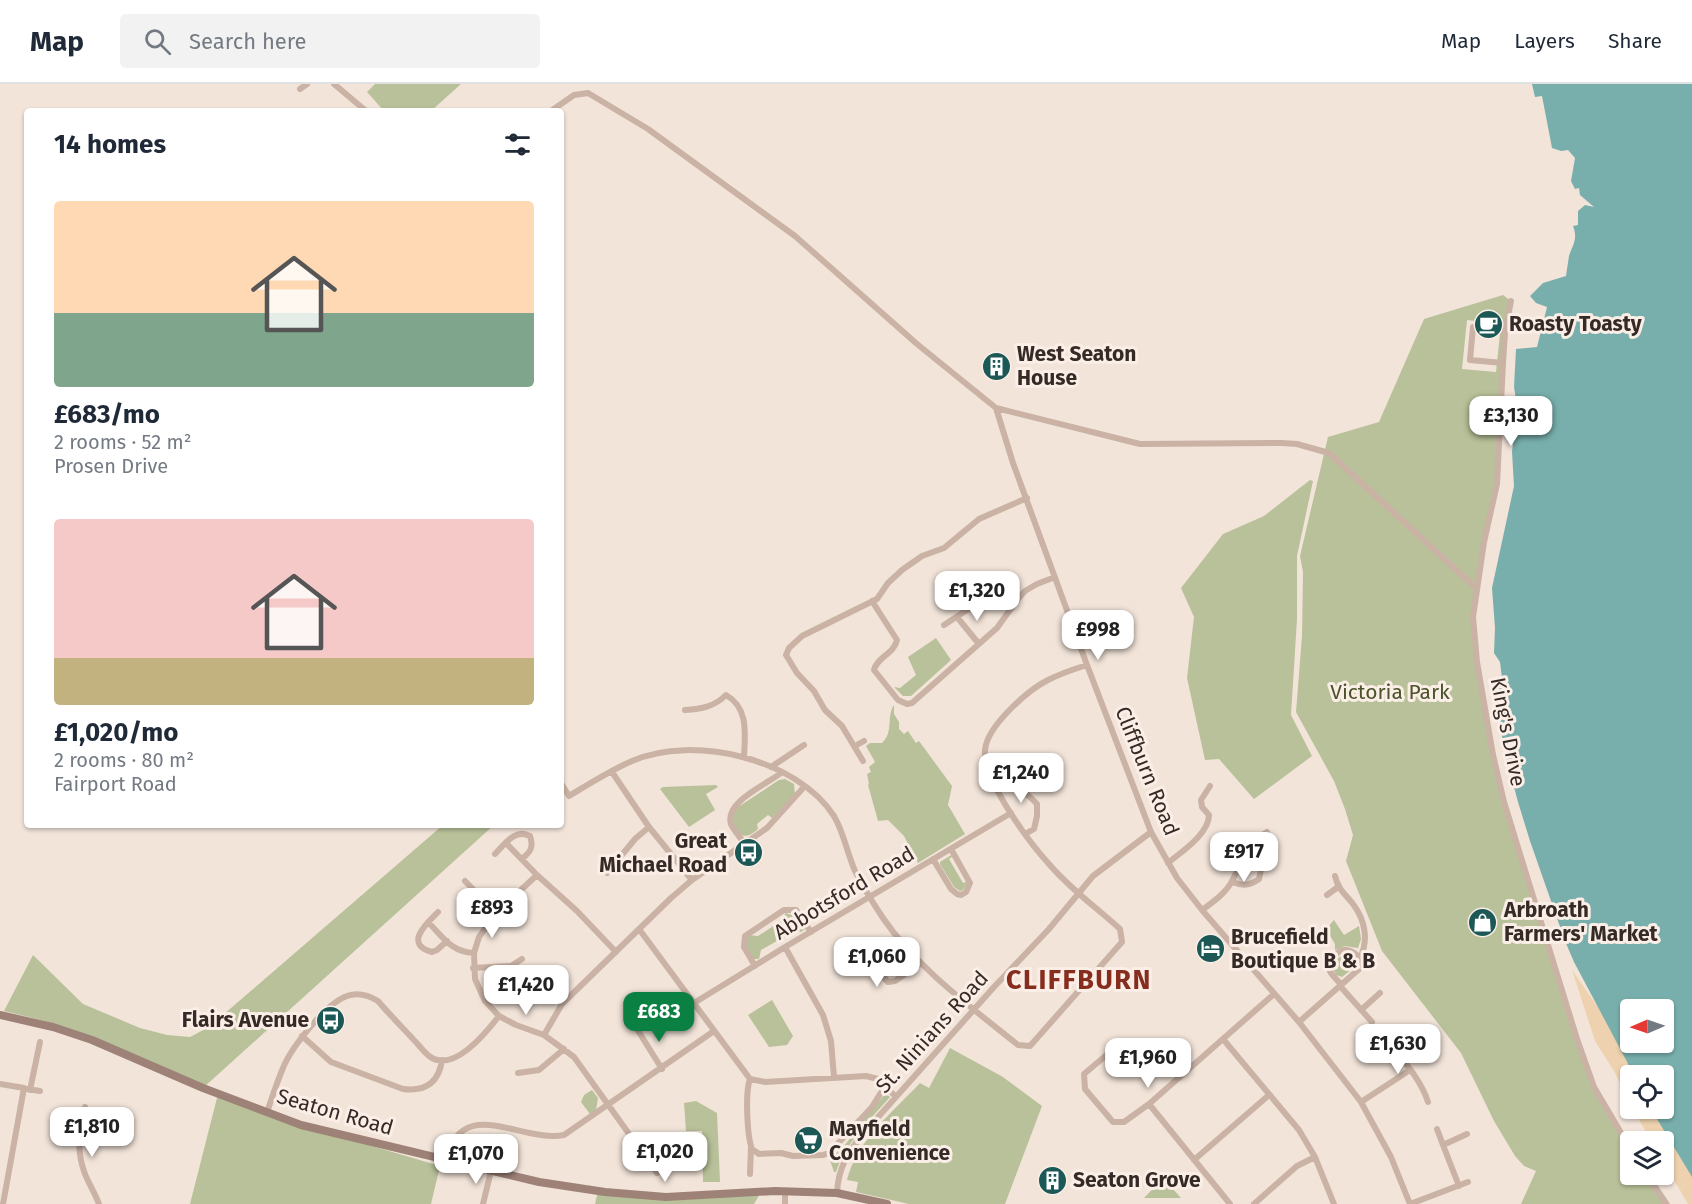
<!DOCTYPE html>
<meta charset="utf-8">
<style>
body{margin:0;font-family:"Fira Sans",sans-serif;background:#f2f2f3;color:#1f2937;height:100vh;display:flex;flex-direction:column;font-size:22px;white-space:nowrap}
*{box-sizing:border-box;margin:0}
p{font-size:20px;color:#747a83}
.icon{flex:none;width:33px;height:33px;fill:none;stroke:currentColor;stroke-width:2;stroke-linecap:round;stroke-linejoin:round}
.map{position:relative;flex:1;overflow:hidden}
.sheet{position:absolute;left:24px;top:24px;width:540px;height:720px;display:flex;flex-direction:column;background:#fff;border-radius:6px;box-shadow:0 2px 4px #0004}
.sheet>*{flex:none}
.needle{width:39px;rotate:268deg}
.buttons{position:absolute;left:1620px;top:915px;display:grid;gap:12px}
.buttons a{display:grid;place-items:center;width:54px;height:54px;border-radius:6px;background:#fff;box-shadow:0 2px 4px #0004;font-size:30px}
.price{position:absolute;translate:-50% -51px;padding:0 14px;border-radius:12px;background:#fff;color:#222;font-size:20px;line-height:39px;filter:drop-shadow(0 2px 3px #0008)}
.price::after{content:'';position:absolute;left:50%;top:36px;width:18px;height:14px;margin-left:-9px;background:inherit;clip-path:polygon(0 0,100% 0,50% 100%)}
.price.on{background:#0b8043;color:#fff}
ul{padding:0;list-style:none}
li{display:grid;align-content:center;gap:12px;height:318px;padding:0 30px}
li span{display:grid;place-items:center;height:186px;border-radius:6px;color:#555}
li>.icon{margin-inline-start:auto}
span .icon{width:108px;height:108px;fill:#fffc;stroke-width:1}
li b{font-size:26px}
h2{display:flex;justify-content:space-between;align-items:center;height:72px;padding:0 30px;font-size:26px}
header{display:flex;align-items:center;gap:36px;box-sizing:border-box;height:84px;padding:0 30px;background:#fff;border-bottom:2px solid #e0e1e3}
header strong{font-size:28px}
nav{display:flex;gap:33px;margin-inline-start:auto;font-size:21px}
.search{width:420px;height:54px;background:#f2f2f3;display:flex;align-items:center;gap:15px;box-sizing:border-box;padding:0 21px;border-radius:6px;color:#747a83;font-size:22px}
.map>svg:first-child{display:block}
.green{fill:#b8c199;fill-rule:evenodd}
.sand{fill:#eed2af}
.water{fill:#78afac;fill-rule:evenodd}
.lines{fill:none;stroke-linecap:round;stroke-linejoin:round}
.street{stroke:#cab2a5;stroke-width:6}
.secondary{stroke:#9e8177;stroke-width:8}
.labels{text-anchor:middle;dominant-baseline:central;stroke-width:6;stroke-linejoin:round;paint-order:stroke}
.poi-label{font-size:21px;font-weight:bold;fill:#362a27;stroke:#faeee6;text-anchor:start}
.park-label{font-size:21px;fill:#49542a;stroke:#faeee6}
.street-label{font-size:21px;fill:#362a27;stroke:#faeee6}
.district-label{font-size:27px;font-weight:bold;letter-spacing:1.5px;fill:#862d1e;stroke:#faeee6}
</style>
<header>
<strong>Map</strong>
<div class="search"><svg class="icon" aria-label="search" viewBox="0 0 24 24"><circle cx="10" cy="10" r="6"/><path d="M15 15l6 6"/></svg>Search here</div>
<nav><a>Map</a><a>Layers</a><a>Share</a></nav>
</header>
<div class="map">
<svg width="1692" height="1120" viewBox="0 0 1692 1120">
<rect width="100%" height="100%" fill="#f2e4d9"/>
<path class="green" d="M375 0H461L431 27H384L367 8Z
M1503 211 1511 217 1505 248 1497 400 1473 533 1477 578 1505 718 1594 1003 1630 1059V1090L1651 1091 1670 1120H1521L1536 1087 1524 1082 1515 1072 1494 1037 1461 969 1382 867 1346 777 1353 751 1345 725 1334 697 1296 628 1302 552 1303 488 1300 472 1328 353 1379 338 1424 235ZM1467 236 1501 240 1496 288 1462 285Z
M1310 396 1313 397 1297 472V535L1291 631 1312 672 1254 715 1219 675 1205 676 1187 594 1194 533 1181 504 1223 450 1264 432Z
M936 554 951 576 911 612H903L894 603 900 604 916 591 908 573Z
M894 621V630L899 638V645L904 650 908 647 916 659 919 657 952 702 948 721 965 750 918 779 904 752 888 736 878 737 868 701 869 700 867 690 871 688 869 683 875 678 866 662 870 659H882C894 648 886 633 894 621Z
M785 695 794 700 795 710 772 734 768 731 757 740 758 745C740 762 733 744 732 727L779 696Z
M716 701 718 703 706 710 715 726 689 743 660 705 663 703Z
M443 741H494L203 1004 49 938 4 927 33 871 83 920 140 944 167 951 190 953 209 943Z
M953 770V772L949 775 963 799 968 797 963 806 960 807 954 803 940 780V778Z
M785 829 799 833 805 845 801 848 796 846 761 866 759 875H754L747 866 746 853 748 851 758 852 784 835Z
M1334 836 1344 851 1359 842 1361 855 1358 864 1345 862 1335 866V860L1326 845Z
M1345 868 1353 870 1357 881 1342 893 1336 891 1332 883 1334 878Z
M772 916 793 952 787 961 769 963 748 931Z
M950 964 1003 993 1042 1022 1005 1120H909L856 1108 858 1098 847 1096C857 1056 893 1028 920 999L929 1004Z
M592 1006 598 1014 596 1026 590 1030 581 1018 584 1011Z
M218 1010 301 1041 440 1082 431 1120H190Z
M885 1010 890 1013C869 1037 846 1058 836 1088H834L829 1073C838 1070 850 1057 853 1048Z
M696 1017 717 1029 720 1098H703L702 1047H686L684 1019Z
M1163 1094 1181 1114H1144Z
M598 1107 666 1113 761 1108 754 1120H595Z"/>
<path class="sand" d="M1572 886 1622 958 1642 991 1630 992V1019L1614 987 1595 957Z
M1633 1025H1661L1692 1076V1120H1688L1664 1079V1058L1651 1057Z"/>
<path class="water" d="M1532 0H1692V1093L1651 1025 1664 1024V992L1634 991 1574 878 1565 857 1530 757 1518 718 1504 665 1495 606 1498 604V597L1502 594 1500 578 1494 569 1495 544 1492 504 1514 402 1512 368 1517 322 1514 303 1516 265 1537 263 1547 223 1536 219 1530 212 1543 199 1566 192C1567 185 1568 178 1569 172 1573 160 1578 155 1573 142L1578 141V127L1585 121 1594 123 1580 111 1579 104 1575 105 1571 97 1575 74 1568 66 1561 67 1552 64 1542 12 1535 13ZM1630 926H1664V958H1630Z"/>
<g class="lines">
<path class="street" d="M334 0 366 27
M300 5 307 0
M551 27 574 11 588 9 648 45 795 152 917 260 996 324 1140 360 1282 359 1297 360 1329 369 1477 505
M1511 217 1505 248 1503 279 1497 400 1484 458 1473 533 1477 578 1493 671 1504 718 1577 955 1594 1003 1630 1064
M1503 279 1470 276 1473 243 1505 248
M996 324 1013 379 1087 581 1151 748 1177 794 1202 826 1299 938 1361 1018 1391 1073 1410 1120
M872 517 897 556C894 570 877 573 874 586L898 616 907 620 912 619 997 544 1017 516 1025 507 1037 500 1055 493
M957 533 979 560
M944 541 973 522
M685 626C701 625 714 623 726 611 749 624 745 650 744 673
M855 662 864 657
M863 677 842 642 825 626 814 607 797 589 786 571 789 564 802 552 877 515 888 499 902 486 922 472 944 464 979 435 1027 414
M771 683 804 661
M612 688 649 743 692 796
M561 699 569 712C589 700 611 686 632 677 694 650 797 675 834 732 844 749 847 769 855 787 863 803 873 819 883 834 917 884 971 923 1018 961L1030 962 1122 858 1120 845C1097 824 1069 804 1049 780 1029 758 982 695 985 666 987 642 1028 606 1048 596 1060 590 1074 585 1087 581
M997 705C1017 702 1023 705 1037 720V732L1034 745 1025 750
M506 759 537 791 577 827 616 868
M745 760C741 754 734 747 731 740 724 718 767 700 781 689
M495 770C505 760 515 744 530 752 534 764 530 768 522 775
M933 775 951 805 957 810 961 811 966 808 970 799 951 765
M1168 779C1181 768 1209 750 1209 731L1202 723 1201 716 1210 702
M607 789 635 755 649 743
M537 791 496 829 479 853 474 869 475 895 485 917 499 932 516 941 544 951 574 973 657 1089
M1335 792C1338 805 1345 810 1353 820 1365 836 1369 856 1360 874
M465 797 496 829
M1232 798C1244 802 1249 802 1259 795L1262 781 1255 773 1243 770
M1327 811 1338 803
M1202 826C1213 818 1226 809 1232 797 1246 772 1240 765 1267 748
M438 828C427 839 403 860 432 868L437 866 447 857
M428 838C443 853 451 868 474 869
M639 845 750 995 765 998 866 992 878 995 896 1013
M904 860C896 870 875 888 888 898L895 897 921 879
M785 863 823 931 831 957 834 993
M755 882 744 863 745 852 784 826H796L811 848
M473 884 511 882 522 875
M1341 900C1337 896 1331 891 1329 885 1328 877 1339 864 1347 866 1354 867 1359 873 1362 877
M1340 902 1372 938
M694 919 785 863 1011 729
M1361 926 1380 909
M1299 938 1367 878
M637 945 662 985
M544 951 562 920 671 814 692 796 767 744 804 703
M302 952 331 978 403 1005C426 1008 439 998 442 976
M1386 954C1401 974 1421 995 1428 1018
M1223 955 1299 1046 1315 1073 1334 1120
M1116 963 1084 990 1085 1005 1113 1038H1124L1149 1020
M518 989 539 986 564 965
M750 995C745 1008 747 1052 752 1065L759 1070 781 1069 793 1072 823 1071 829 1069 872 1023 885 1002
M0 1000 24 1004 3 1120
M27 1005 40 1007
M30 1006 40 958
M1361 1018 1410 986
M85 1023C79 1046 76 1067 85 1090 89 1100 95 1109 99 1120
M267 1028C272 1014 277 998 283 984 291 964 326 919 347 912 358 908 368 911 378 917 389 930 401 942 413 955 418 960 423 967 429 972 453 990 486 949 499 932
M1437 1045 1443 1061
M1194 1076 1269 1011
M446 1077C461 1009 520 1059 564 1051L714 947
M750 1090 751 1063
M1646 1090 1666 1120
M1459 1102 1443 1061 1467 1050
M785 1107V1120
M837 1109C838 1084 848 1068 863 1050L994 903 1049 845 1093 792 1151 748
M483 1120 491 1087
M1230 1120 1149 1020 1274 910
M1254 1120 1297 1082 1315 1073
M1410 1120 1468 1098"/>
<path class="secondary" d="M0 931 53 943 92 956 203 1004 301 1041 539 1098 605 1108 666 1113 775 1107 837 1109 887 1120"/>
</g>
<defs>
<symbol id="cafe-disc" viewBox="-11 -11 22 22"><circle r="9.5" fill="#1b5856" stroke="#faeee6"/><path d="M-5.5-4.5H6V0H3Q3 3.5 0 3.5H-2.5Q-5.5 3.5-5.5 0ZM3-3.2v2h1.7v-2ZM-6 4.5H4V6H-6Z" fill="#fff"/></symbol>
<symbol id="building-disc" viewBox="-11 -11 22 22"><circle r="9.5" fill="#1b5856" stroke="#faeee6"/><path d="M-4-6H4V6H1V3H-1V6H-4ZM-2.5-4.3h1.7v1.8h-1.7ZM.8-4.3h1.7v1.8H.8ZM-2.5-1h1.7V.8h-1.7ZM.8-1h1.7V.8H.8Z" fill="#fff"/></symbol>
<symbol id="bus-disc" viewBox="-11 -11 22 22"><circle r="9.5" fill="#1b5856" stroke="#faeee6"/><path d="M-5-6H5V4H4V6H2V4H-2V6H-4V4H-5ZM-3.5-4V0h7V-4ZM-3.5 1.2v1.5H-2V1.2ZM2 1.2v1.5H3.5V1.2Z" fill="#fff"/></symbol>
<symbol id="shop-disc" viewBox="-11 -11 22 22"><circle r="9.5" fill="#1b5856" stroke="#faeee6"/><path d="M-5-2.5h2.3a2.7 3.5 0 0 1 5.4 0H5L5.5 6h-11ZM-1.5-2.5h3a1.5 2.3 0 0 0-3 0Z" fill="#fff"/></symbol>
<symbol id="hotel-disc" viewBox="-11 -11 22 22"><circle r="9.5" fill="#1b5856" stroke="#faeee6"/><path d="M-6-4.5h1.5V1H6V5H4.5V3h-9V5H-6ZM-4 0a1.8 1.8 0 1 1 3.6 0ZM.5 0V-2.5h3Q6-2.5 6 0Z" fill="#fff"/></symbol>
<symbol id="supermarket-disc" viewBox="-11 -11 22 22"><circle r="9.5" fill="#1b5856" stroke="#faeee6"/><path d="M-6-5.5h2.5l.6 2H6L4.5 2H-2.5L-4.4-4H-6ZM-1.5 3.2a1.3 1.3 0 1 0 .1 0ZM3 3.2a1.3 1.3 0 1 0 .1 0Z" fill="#fff"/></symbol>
</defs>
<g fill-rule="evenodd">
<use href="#cafe-disc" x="1472" y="224" width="33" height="33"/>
<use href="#building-disc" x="980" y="266" width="33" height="33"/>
<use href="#bus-disc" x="732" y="752" width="33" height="33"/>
<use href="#shop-disc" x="1466" y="822" width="33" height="33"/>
<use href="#hotel-disc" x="1194" y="848" width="33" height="33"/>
<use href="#bus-disc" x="314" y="920" width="33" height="33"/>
<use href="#supermarket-disc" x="792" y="1040" width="33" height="33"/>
<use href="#building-disc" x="1036" y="1080" width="33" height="33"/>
</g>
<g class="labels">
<g class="poi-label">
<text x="1509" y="240">Roasty Toasty</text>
<text x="1017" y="270">West Seaton<tspan x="1017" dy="24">House</tspan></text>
<text x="727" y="757" text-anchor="end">Great<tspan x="727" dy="24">Michael Road</tspan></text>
<text x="1504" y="826">Arbroath<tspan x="1504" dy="24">Farmers' Market</tspan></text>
<text x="1231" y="853">Brucefield<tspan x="1231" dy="24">Boutique B &amp; B</tspan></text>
<text x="309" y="936" text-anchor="end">Flairs Avenue</text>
<text x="829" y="1045">Mayfield<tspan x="829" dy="24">Convenience</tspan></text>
<text x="1073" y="1096">Seaton Grove</text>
</g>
<g class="park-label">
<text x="1390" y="608">Victoria Park</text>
</g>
<g class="street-label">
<text transform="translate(1508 648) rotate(79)">King's Drive</text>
<text transform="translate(1147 687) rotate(68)">Cliffburn Road</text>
<text transform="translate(844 809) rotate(-31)">Abbotsford Road</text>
<text transform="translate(932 948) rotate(-48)">St. Ninians Road</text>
<text transform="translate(335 1028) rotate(16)">Seaton Road</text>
</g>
<g class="district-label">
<text x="1079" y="896">CLIFFBURN</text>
</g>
</g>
</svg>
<div class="buttons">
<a><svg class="needle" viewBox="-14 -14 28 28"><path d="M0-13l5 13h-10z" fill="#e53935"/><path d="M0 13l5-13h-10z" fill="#747a83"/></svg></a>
<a><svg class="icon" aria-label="locate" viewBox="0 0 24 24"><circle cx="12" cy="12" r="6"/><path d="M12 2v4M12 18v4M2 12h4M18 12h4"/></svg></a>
<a><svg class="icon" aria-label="layers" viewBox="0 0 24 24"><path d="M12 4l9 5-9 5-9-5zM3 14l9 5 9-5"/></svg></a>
</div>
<b class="price" style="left:1511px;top:363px">£3,130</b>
<b class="price" style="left:977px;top:538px">£1,320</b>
<b class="price" style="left:1098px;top:577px">£998</b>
<b class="price" style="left:1021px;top:720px">£1,240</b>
<b class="price" style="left:1244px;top:799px">£917</b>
<b class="price" style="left:492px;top:855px">£893</b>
<b class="price" style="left:877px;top:904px">£1,060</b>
<b class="price" style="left:526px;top:932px">£1,420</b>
<b class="price on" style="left:659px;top:959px">£683</b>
<b class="price" style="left:1398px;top:991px">£1,630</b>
<b class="price" style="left:1148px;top:1005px">£1,960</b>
<b class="price" style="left:92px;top:1074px">£1,810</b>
<b class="price" style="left:665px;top:1099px">£1,020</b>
<b class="price" style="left:476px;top:1101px">£1,070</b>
<section class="sheet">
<h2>14 homes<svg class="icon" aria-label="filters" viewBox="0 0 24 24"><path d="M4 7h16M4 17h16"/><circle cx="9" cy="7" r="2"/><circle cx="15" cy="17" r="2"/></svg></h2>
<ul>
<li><span style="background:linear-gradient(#ffd9b3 60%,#7fa58c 0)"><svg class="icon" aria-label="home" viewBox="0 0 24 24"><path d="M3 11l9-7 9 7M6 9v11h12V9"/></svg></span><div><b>£683/mo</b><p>2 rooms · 52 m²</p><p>Prosen Drive</p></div></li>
<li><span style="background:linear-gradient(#f6c9c9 75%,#c2b280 0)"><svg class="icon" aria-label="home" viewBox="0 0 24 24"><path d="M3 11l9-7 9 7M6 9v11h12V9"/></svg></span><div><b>£1,020/mo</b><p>2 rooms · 80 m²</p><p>Fairport Road</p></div></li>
</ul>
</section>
</div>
